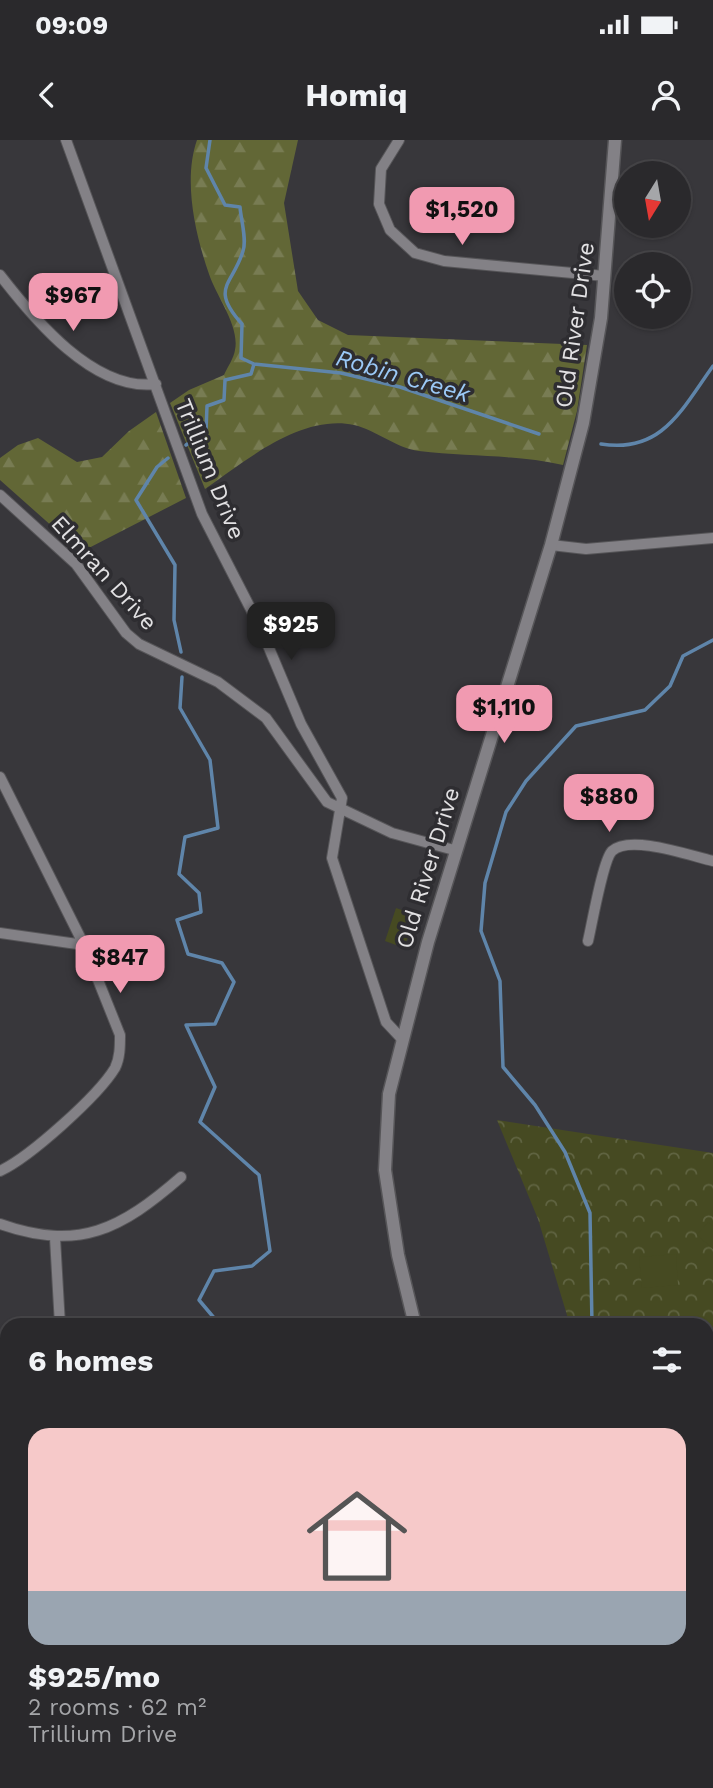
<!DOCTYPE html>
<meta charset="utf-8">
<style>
body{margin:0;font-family:"Work Sans",sans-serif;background:#323134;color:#f1f3f6;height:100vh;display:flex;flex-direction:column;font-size:26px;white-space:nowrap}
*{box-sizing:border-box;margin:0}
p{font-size:23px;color:#a5a6a9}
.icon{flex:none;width:38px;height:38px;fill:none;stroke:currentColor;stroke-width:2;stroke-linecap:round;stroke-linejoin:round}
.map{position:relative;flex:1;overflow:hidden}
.drawer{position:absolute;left:0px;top:1178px;width:714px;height:471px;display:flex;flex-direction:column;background:#2a292c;border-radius:21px 21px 0 0;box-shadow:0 2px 5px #0004,0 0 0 2px #464548}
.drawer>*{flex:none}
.needle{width:46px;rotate:191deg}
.buttons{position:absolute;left:614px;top:21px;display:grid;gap:14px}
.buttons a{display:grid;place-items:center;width:77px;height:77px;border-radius:50%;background:#2a292c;box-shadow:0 2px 5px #0004,0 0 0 2px #464548;font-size:35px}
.price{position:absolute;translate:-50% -60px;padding:0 16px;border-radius:14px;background:#f19ab1;color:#111;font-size:23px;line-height:46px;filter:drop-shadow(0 2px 4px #0008)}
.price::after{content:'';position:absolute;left:50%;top:42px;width:21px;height:16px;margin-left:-10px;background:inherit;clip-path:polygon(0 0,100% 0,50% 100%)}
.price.active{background:#222;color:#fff}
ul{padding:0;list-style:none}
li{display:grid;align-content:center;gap:14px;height:371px;padding:0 28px}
li span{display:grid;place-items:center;height:217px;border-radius:21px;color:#555}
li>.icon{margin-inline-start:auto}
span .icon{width:126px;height:126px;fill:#fffc;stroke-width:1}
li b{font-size:30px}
h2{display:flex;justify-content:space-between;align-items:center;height:84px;padding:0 28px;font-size:30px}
.status{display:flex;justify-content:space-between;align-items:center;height:49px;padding:0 35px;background:#2a292c;direction:ltr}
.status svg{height:19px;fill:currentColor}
header{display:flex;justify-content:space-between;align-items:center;height:91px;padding:0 28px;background:#2a292c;font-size:32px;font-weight:700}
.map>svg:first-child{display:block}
.forest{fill:url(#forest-firs)}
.park{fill:url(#park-crowns)}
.pitch{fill:#464a22}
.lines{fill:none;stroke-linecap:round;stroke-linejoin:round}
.stream{stroke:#5f85aa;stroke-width:3.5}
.minor-casing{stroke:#565558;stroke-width:12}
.tertiary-casing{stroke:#565558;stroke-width:15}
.minor{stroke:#838186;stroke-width:10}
.tertiary{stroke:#838186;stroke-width:12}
.labels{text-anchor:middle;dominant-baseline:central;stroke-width:7;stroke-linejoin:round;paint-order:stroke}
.street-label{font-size:23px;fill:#e2e1e3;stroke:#2e2d31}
.water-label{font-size:24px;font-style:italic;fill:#9bc9f7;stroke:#2e2d31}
</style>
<div class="status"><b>09:09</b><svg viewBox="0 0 49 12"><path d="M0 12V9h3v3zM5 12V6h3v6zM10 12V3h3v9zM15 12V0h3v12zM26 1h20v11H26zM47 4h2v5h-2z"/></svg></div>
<header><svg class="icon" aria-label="back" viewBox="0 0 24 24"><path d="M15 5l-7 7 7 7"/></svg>Homiq<svg class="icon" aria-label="person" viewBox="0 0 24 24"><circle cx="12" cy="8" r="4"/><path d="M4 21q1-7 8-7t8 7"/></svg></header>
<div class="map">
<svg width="713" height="1648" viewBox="0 0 713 1648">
<defs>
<pattern id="forest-firs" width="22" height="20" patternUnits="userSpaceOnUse" patternTransform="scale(1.75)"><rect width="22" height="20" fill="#626736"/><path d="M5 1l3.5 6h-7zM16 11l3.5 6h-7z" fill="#787c53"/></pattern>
<pattern id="park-crowns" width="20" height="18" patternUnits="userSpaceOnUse" patternTransform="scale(1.75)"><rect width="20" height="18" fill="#464a22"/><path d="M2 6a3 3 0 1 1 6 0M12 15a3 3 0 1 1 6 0" fill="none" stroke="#606442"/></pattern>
</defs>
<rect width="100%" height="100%" fill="#38373b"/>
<path class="forest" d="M197 0H298L284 63 298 151 318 180 348 195 587 205 577 271 563 325C515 314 468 317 419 311 396 308 376 290 354 285 301 274 245 321 205 349L170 263 189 250 224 235C227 228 234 218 235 210 240 186 216 156 209 134 195 94 183 40 197 0Z
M156 272 186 358 81 412 0 340V318L18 305 38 298 77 322 102 317 129 291Z"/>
<path class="park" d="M497 980 713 1013V1521L707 1525V1185H570L538 1079Z"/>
<path class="pitch" d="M396 768 416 775 404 808 385 801Z
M708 1082 713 1086V1109L697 1095Z
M676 1114 678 1145 642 1148 639 1117Z"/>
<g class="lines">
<path class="stream" d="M254 224 341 233 400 247 539 294
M601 304C662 314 682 269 713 226
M186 305 206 291 207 266 224 260 225 240 251 234 254 224 241 218 242 184C209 147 233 145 243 111 247 100 241 80 240 67L225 65 206 28 210 0
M168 318 157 327 136 360 175 425 174 480 181 512
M182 537 180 568 210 620 218 688 185 697 179 734 199 753 201 772 177 780 188 814 222 823 234 842 215 884 186 885 215 947 200 982 259 1035 270 1111 252 1126 214 1131 199 1160 220 1185
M592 1185 590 1073 565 1012 535 965 503 927 500 841 481 791 485 743 506 672 526 641 576 586 645 570 670 546 683 516 713 500
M707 1419 713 1426"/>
<defs>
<path id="minor" d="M66 0 202 374 261 489 301 584 342 658 332 718 386 882 401 898
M399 0 381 29 379 64 390 90 415 113 444 121 605 136
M0 135C34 179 94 252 156 244
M0 355 76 424 126 493 139 504 218 542 266 578 327 662 392 693 454 710
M551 405 586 409 713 398
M0 637 84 805 120 895C120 906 120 918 115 928 98 956 30 1017 0 1031
M0 793 84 805
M588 801C592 784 603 720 612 711 630 694 691 716 713 721
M0 1084C79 1112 121 1089 181 1037
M55 1098 60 1185
M0 1276 7 1272
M0 1468 7 1473
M128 1648 131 1642"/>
<path id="tertiary" d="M415 1185 398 1115 385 1030 389 954 428 802 551 405 583 283 601 178 615 0
M546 1642 548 1648"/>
</defs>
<use href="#minor" class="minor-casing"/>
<use href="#tertiary" class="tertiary-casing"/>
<use href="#minor" class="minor"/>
<use href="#tertiary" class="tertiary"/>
</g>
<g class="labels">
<g class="street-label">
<text transform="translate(575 185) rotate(-82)">Old River Drive</text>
<text transform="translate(210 329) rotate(68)">Trillium Drive</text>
<text transform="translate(104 433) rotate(48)">Elmran Drive</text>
<text transform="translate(428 728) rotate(-73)">Old River Drive</text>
</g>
<g class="water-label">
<text transform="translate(403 236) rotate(16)">Robin Creek</text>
</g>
</g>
</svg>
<div class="buttons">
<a><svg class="needle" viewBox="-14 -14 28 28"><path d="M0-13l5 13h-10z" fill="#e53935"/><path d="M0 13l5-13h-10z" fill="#a5a6a9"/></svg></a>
<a><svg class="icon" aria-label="locate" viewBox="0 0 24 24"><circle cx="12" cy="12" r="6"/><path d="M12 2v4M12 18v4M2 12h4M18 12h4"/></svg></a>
</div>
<b class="price" style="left:462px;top:107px">$1,520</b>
<b class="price" style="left:73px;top:193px">$967</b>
<b class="price active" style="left:291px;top:522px">$925</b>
<b class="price" style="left:504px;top:605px">$1,110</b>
<b class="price" style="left:609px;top:694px">$880</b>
<b class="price" style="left:120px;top:855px">$847</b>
<section class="drawer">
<h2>6 homes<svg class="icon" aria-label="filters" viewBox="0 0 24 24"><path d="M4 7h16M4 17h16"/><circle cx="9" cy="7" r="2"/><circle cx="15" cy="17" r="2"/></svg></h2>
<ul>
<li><span style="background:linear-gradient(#f6c9c9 75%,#9aa5b1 0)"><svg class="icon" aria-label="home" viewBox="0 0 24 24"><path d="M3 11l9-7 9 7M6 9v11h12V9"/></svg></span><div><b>$925/mo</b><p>2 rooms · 62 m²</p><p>Trillium Drive</p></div></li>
</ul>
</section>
</div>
